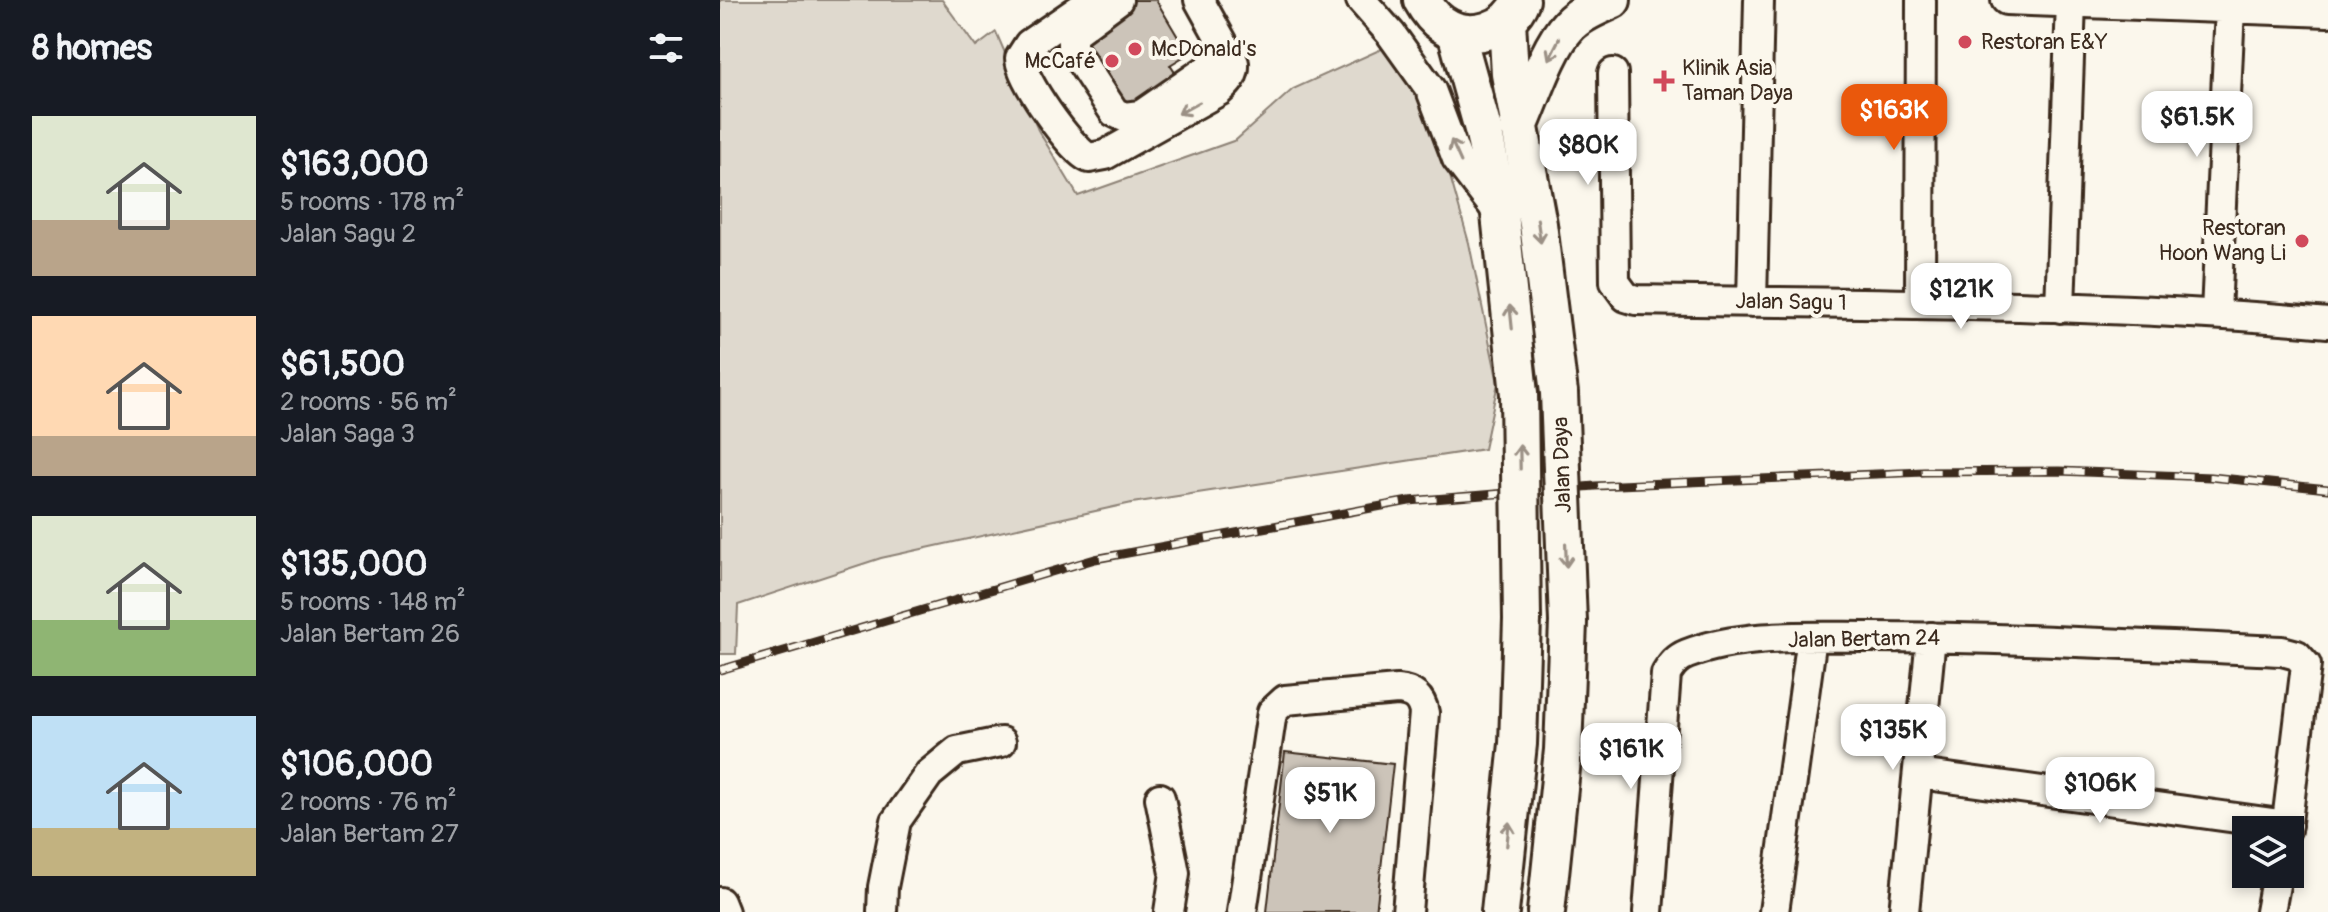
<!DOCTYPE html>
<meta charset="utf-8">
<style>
body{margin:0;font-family:Pangolin,sans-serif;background:#20242c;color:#f1f3f6;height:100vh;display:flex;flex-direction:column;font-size:30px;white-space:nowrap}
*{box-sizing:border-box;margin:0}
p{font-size:26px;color:#9ea1a6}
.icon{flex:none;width:44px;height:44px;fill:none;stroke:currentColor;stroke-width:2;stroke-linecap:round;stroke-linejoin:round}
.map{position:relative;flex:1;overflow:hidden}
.panel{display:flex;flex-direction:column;background:#171b24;width:720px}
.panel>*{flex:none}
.buttons{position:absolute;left:1512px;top:816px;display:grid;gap:16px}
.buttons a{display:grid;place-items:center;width:72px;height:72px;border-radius:0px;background:#171b24;box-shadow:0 4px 12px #0003;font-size:40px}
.price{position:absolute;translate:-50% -68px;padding:0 18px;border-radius:16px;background:#fff;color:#222;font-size:26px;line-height:52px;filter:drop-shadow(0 2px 4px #0008)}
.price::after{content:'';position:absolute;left:50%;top:48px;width:24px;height:18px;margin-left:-12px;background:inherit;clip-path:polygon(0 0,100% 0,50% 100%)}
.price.current{background:#ea580c;color:#fff}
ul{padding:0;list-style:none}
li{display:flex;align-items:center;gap:24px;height:200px;padding:0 32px}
li span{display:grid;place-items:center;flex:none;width:224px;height:160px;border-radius:0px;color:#555}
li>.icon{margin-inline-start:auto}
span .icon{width:96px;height:96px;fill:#fffc;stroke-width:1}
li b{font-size:34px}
h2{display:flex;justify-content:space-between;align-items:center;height:96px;padding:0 32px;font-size:34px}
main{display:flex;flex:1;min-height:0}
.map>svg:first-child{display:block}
.green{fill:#dfd9ce;stroke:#8d8276;stroke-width:2}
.building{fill:#ccc4b9;stroke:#3b2a1e;stroke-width:2}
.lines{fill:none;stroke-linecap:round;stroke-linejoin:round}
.minor-casing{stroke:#3b2a1e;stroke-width:34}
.major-casing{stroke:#3b2a1e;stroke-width:42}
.minor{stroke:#fbf7ec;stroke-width:28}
.major{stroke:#fbf7ec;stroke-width:36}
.rail-casing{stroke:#3b2a1e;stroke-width:9}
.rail{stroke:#fbf7ec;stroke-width:6;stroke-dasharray:18;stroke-linecap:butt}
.major-bridge-casing{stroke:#3b2a1e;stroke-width:42;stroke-linecap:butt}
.major-bridge{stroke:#fbf7ec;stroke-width:36}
.oneway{stroke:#9b9085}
.poi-dot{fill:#d1495b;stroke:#fbf7ec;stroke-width:3}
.labels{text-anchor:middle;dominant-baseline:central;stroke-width:8;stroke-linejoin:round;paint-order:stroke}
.poi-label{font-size:22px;fill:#3b2a1e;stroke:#fbf7ec;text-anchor:start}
.street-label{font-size:22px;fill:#3b2a1e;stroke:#fbf7ec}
</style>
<main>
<section class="panel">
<h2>8 homes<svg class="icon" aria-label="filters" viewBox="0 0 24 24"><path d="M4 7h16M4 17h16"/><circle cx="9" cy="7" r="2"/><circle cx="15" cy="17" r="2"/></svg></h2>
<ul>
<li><span style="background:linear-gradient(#dfe7d0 65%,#b9a48a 0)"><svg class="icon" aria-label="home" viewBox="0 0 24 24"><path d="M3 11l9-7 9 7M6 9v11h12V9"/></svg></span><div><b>$163,000</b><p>5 rooms · 178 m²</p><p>Jalan Sagu 2</p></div></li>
<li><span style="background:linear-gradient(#ffd9b3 75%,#b9a48a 0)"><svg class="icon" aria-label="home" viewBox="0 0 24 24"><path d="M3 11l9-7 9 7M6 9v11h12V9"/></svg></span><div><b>$61,500</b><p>2 rooms · 56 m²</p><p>Jalan Saga 3</p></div></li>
<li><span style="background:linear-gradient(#dfe7d0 65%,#8fb573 0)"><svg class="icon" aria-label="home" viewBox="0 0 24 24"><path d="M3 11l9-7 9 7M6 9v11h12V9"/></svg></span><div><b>$135,000</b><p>5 rooms · 148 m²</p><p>Jalan Bertam 26</p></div></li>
<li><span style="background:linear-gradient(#bfe0f5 70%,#c2b280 0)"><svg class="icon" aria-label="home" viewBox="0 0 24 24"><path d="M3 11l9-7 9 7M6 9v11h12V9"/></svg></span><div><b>$106,000</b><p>2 rooms · 76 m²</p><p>Jalan Bertam 27</p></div></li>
</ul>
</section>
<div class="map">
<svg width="1608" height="912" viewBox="0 0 1608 912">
<rect width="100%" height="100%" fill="#fbf7ec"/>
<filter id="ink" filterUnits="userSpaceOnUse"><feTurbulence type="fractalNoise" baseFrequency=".0125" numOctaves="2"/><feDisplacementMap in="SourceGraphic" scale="16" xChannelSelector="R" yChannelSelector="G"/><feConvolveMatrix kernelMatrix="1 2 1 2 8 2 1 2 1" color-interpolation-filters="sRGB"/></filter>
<g filter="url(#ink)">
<path class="green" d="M0 0H222L256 47 276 32 318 130 358 196 516 140 573 89 666 47 707 95 749 243 778 383 764 449 412 503 161 558 18 605 16 654H0Z"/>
<path class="building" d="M411 0H436L468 54 450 65 458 77 406 105 362 45 365 34Z
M565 752 673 764 656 912H547Z"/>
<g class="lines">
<defs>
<path id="minor" d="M373 0 309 44 300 58C300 78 351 150 369 158L385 155 499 91C508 83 515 76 514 63L479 0
M398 0 352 34V48L394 112 404 117 421 115 508 55
M641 0 671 34 711 90 737 159 777 211
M1286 0 1608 12
M893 73 895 282 906 297 916 300C1147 304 1378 302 1608 323
M1032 302 1039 0
M1200 304 1201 0
M1340 308 1351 2
M1496 313 1510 8
M1199 774 1567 825
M440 798 455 873 449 912
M0 902 4 912
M162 912 163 887 176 821 209 774 237 751 281 742
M522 912 552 712 565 700 677 690C692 691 701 697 704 713L687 912
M928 912 946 674C952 664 957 658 967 654 1020 633 1092 637 1148 637 1286 637 1424 645 1562 651L1577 655 1586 665 1566 830
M1054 912 1092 637
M1184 912 1211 637
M1550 912 1557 874"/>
<path id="major" d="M702 0C707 9 713 18 722 24 749 43 789 31 801 0
M787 21 790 74 818 224 839 393
M736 32 764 133 780 214 799 394
M799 127C812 98 828 47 849 25 860 13 877 7 892 0
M780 912 798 744 802 619
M826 912 843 750 848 622"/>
</defs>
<use href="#minor" class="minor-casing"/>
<use href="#major" class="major-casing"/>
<use href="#minor" class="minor"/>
<use href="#major" class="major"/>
<defs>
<path id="rail" d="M0 670 375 559 689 501 875 486 1204 472 1339 471 1491 477 1608 489"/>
</defs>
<use href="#rail" class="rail-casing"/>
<use href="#rail" class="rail"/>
<defs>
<path id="major-bridge" d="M839 393 848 622
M799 394 802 619"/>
</defs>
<use href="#major-bridge" class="major-bridge-casing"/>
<use href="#major-bridge" class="major-bridge"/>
</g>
<defs><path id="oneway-shaft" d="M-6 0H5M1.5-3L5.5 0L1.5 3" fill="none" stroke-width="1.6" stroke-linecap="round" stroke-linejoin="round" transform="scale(2)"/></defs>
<g class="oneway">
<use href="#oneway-shaft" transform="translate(834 49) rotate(117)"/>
<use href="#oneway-shaft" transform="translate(469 108) rotate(151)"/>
<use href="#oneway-shaft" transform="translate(736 151) rotate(-114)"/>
<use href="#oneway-shaft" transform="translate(819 231) rotate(82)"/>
<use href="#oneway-shaft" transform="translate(791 317) rotate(-96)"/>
<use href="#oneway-shaft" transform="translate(800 457) rotate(-91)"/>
<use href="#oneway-shaft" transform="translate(846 555) rotate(88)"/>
<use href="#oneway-shaft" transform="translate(788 834) rotate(-84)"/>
</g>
</g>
<g class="poi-dot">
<circle cx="1245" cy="42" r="8"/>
<circle cx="415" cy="49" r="8"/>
<circle cx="392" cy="61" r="8"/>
<path d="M940 69h8v8h8v8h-8v8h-8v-8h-8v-8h8z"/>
<circle cx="1582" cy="241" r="8"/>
</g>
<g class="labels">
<g class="poi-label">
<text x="1261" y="42">Restoran E&amp;Y</text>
<text x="431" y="49">McDonald's</text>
<text x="376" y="61" text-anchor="end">McCafé</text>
<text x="962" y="68">Klinik Asia<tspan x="962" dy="25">Taman Daya</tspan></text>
<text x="1566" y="228" text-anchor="end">Restoran<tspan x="1566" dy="25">Hoon Wang Li</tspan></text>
</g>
<g class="street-label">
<text transform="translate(1071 302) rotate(1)">Jalan Sagu 1</text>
<text transform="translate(842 465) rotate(-92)">Jalan Daya</text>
<text transform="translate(1144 639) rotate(-1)">Jalan Bertam 24</text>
</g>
</g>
</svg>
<div class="buttons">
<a><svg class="icon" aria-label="layers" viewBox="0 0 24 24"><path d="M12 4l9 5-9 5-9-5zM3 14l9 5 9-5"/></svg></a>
</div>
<b class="price current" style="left:1174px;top:152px">$163K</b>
<b class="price" style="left:1477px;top:159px">$61.5K</b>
<b class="price" style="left:868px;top:187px">$80K</b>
<b class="price" style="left:1241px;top:331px">$121K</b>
<b class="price" style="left:1173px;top:772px">$135K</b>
<b class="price" style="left:911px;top:791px">$161K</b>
<b class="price" style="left:1380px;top:825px">$106K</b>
<b class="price" style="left:610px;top:835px">$51K</b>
</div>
</main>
